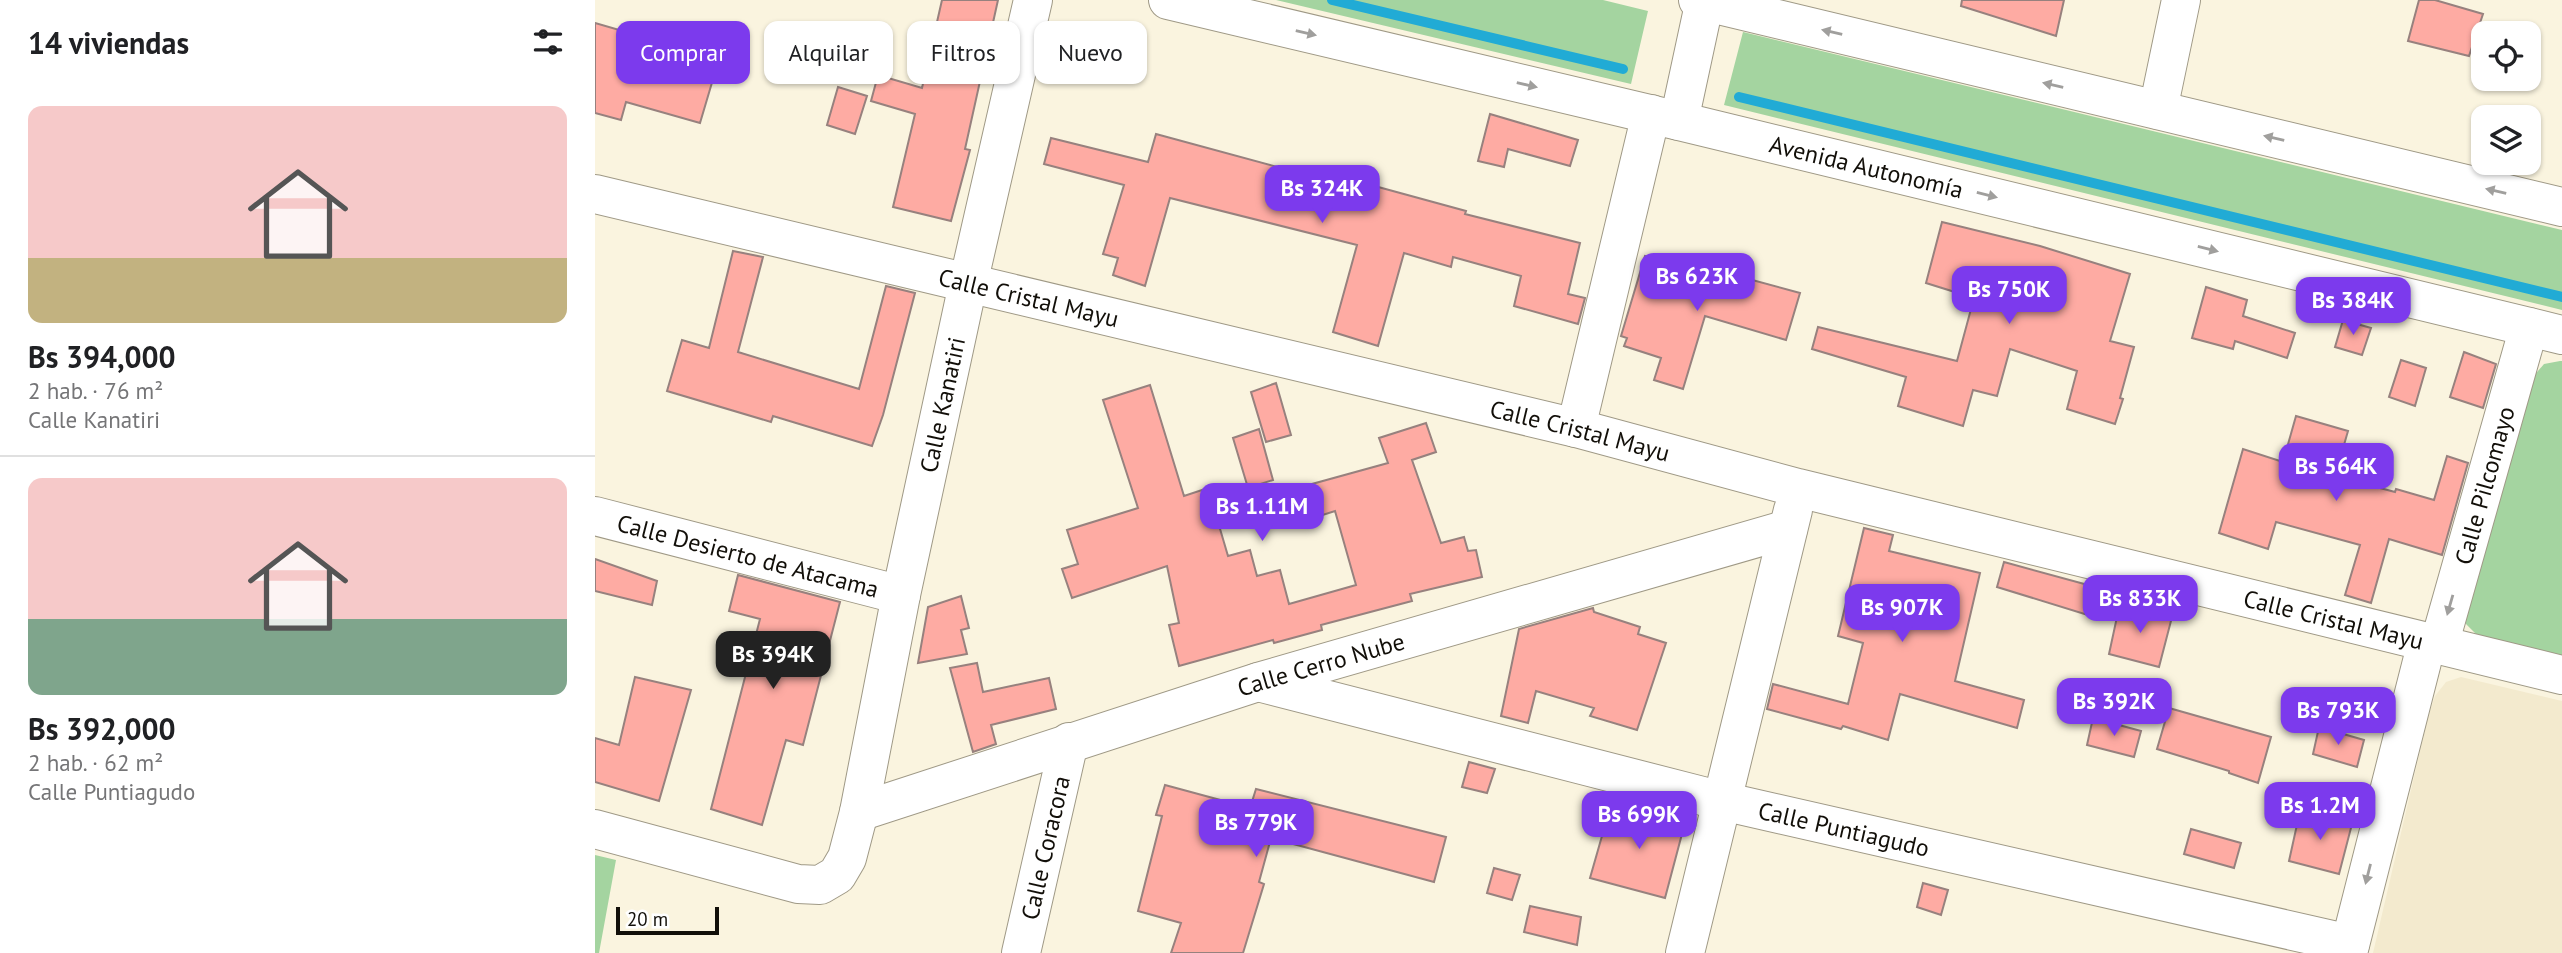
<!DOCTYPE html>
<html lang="es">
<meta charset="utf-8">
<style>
body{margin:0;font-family:"PT Sans",sans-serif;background:#f2f2f2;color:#202124;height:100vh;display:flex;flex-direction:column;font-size:26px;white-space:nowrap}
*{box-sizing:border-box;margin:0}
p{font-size:23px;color:#757577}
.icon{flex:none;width:38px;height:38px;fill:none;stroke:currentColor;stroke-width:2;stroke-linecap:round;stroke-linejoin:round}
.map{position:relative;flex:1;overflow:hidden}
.drawer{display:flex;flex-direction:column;background:#fff;width:595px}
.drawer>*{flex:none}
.top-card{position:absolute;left:21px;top:21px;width:665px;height:63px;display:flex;gap:14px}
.buttons{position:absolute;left:1876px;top:21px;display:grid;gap:14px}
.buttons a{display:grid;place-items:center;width:70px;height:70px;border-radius:14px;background:#fff;box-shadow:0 2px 5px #0004;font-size:35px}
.scale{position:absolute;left:21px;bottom:18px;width:103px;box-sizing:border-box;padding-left:7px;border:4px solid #120f09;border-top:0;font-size:19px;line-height:24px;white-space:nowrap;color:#120f09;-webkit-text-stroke:5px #fff;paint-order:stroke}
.price{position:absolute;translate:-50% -60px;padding:0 16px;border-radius:14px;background:#7c3aed;color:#fff;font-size:23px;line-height:46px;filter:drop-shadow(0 2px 4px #0008)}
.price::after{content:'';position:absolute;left:50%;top:42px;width:21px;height:16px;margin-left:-10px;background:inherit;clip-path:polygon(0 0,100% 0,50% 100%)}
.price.active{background:#222;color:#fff}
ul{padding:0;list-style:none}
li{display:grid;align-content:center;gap:14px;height:371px;padding:0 28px}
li+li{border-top:2px solid #e0e0e0}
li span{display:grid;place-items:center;height:217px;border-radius:14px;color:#555}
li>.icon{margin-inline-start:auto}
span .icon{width:126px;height:126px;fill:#fffc;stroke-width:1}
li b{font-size:30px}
h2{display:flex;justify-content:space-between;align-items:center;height:84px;padding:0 28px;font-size:30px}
.pill{padding:0 24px;border-radius:14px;background:#fff;box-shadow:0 2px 5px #0004;font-size:24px;line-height:63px}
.pill.active{background:#7c3aed;color:#fff}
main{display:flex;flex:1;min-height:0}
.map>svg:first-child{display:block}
.built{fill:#f3eace}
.green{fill:#a4d4a0}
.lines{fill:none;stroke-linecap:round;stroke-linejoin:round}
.stream{stroke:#21abd5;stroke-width:10}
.building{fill:#feaba3;stroke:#97817e;stroke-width:2}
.minor-casing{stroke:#9f9986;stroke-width:40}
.tertiary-casing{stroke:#9f9986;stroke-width:40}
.minor{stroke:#fff;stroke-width:38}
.tertiary{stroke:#fff;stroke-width:38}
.oneway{fill:#a09f9d}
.labels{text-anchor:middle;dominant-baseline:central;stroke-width:6;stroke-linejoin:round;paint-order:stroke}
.street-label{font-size:24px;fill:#120f09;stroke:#fff}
</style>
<main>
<section class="drawer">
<h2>14 viviendas<svg class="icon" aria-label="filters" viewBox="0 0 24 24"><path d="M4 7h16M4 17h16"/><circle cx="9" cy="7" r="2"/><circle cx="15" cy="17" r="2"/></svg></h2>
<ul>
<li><span style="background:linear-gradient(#f6c9c9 70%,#c2b280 0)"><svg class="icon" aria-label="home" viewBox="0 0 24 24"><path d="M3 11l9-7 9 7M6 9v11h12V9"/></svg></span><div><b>Bs 394,000</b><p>2 hab. · 76 m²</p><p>Calle Kanatiri</p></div></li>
<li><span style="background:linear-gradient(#f6c9c9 65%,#7fa58c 0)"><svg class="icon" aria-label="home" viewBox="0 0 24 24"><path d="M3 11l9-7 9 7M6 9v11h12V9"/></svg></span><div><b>Bs 392,000</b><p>2 hab. · 62 m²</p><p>Calle Puntiagudo</p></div></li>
</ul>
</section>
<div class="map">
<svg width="1967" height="953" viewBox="0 0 1967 953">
<rect width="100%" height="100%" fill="#faf4df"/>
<path class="built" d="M1866 677 1967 701V953H1778L1833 717 1840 696 1851 682Z"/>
<path class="green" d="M681 0H1008L1053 11 1036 84Z
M1148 32 1967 230V310L1129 105Z
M1965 361H1967V660L1884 637 1871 624 1870 605 1937 378 1949 364Z
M0 855 21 860 4 953H0Z"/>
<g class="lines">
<path class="stream" d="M737 0 1028 69
M1144 97 1967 297"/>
</g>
<path class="building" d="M347 0H403L370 149 375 150 356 221 298 207 320 114 276 101 283 75 327 88Z
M1367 0H1469L1461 36 1366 6Z
M1824 0H1840L1888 14 1874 56 1813 41Z
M0 23 124 59 105 123 31 102 26 120 0 113Z
M243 87 272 96 260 134 232 125Z
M895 114 983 140 975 166 913 149 909 167 883 161Z
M561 134 730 180 732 173 871 211 870 214 985 243 973 294 990 298 983 324 919 306 926 276 858 257 856 267 809 253 783 346 738 332 762 245 575 198 550 286 518 275 523 258 508 254 529 185 449 164 456 138 553 162Z
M1347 222 1445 246 1535 274 1515 341 1539 347 1525 398 1528 399 1520 424 1472 409 1482 371 1415 349 1402 396 1378 390 1368 426 1303 406 1311 377 1217 349 1223 327 1362 361 1379 298 1331 283Z
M138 251 168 257 143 352 264 389 291 286 320 293 288 415 277 446 178 416 176 422 72 391 87 340 114 348Z
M1050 256 1149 284 1150 278 1205 293 1191 340 1110 316 1088 389 1059 380 1066 358 1029 346 1032 338 1026 336Z
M1611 287 1652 300 1648 316 1700 333 1692 358 1640 341 1638 349 1597 338Z
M1748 320 1776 328 1767 355 1740 347Z
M1869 352 1901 364 1888 408 1855 397Z
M1806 360 1831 368 1820 406 1794 397Z
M681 383 696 435 671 442 656 392Z
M555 385 589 496 613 488 633 556 655 550 662 576 685 570 694 604 761 585 740 511 715 519 706 487 793 463 784 438 831 423 841 452 817 460 846 543 869 537 873 551 881 550 887 577 815 594 817 601 726 625 727 630 679 643 678 640 584 666 574 625 584 623 572 566 477 598 467 569 483 564 472 530 543 508 508 400Z
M1701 416 1753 431 1740 476 1800 492 1801 489 1839 500 1852 456 1873 463 1847 555 1794 539 1776 603 1750 595 1765 545 1681 522 1673 549 1624 533 1648 449 1688 462Z
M664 429 678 480 653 488 638 438Z
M1269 528 1298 535 1294 551 1385 573 1360 681 1429 700 1422 728 1305 694 1293 740 1248 726 1246 729 1172 709 1178 684 1253 704 1268 643 1243 636Z
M0 559 62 581 57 605 0 591Z
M1409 562 1504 588 1496 616 1402 587Z
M143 575 245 602 208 745 191 740 167 825 116 809 165 619 134 611Z
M366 596 374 628 366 630 372 654 323 663 333 607Z
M1525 603 1577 617 1564 667 1514 654Z
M998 608 999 612 1045 627 1043 634 1071 643 1042 730 995 716 999 708 941 691 933 723 906 716 924 629Z
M382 663 388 692 454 678 461 709 396 725 401 744 378 752 355 668Z
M40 677 96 690 64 801 0 782V738L24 745Z
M1574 708 1676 737 1663 783 1634 773V771L1562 749Z
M1498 718 1546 731 1539 757 1492 745Z
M1724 727 1769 740 1762 767 1718 754Z
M874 762 900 769 892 793 867 787Z
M570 785 655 808 661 789 851 837 839 882 676 838 664 882 669 884 648 953H576L586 923 543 911 567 816 561 815Z
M1056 806 1079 813 1088 830 1070 898 995 878 1015 808 1051 820Z
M1705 811 1757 824 1744 874 1694 861Z
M1596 829 1646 843 1639 868 1589 854Z
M899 868 925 875 917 900 892 893Z
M1328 883 1353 890 1346 915 1322 907Z
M935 906 986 917 982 945 929 932Z"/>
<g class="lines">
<defs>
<g id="minor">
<path d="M1563 110 1586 0"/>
<path d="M1084 121 1110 0"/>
<path id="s1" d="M0 194 981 428 1203 488 1967 675"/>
<path d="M981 428 1056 114"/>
<path id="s2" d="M0 516 306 595"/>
<path id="s3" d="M1844 645 1934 327"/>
<path id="s4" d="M663 682 1127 801 1755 944"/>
<path id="s5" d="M264 812 663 682 1193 529"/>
<path id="s6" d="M0 829 203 884 225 885 242 875 252 858 264 812 306 595 373 284 438 0"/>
<path id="s7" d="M426 953 474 742"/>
<path d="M1090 953 1198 510"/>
<path d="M1753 953 1832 642"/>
</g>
<g id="tertiary">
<path id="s8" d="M573 0 1084 121 1967 335"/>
<path d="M1103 0 1967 207"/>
</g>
</defs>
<use href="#minor" class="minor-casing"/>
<use href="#tertiary" class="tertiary-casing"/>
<use href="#minor" class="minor"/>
<use href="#tertiary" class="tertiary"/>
</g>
<defs><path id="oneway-solid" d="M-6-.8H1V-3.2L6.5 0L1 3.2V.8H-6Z" transform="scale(1.75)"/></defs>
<g class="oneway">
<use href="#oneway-solid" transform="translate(1237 32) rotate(-167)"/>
<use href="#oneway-solid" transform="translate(711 33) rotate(13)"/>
<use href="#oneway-solid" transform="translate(932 85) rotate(13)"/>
<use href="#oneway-solid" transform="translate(1458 85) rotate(-167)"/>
<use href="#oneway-solid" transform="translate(1679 138) rotate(-167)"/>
<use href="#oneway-solid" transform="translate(1901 191) rotate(-167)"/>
<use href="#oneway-solid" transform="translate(1392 195) rotate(14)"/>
<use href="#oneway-solid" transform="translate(1613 249) rotate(14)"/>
<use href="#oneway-solid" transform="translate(1855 605) rotate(106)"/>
<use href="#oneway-solid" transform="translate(1773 874) rotate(104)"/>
</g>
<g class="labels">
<g class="street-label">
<text stroke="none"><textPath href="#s8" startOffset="718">Avenida Autonomía</textPath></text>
<text stroke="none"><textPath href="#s1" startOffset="446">Calle Cristal Mayu</textPath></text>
<text stroke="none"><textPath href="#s6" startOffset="735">Calle Kanatiri</textPath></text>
<text stroke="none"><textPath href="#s1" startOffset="1013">Calle Cristal Mayu</textPath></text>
<text stroke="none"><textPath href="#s3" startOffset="166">Calle Pilcomayo</textPath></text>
<text stroke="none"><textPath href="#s2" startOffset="158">Calle Desierto de Atacama</textPath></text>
<text stroke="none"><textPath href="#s1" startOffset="1790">Calle Cristal Mayu</textPath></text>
<text stroke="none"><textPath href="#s5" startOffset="485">Calle Cerro Nube</textPath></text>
<text stroke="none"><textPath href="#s4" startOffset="604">Calle Puntiagudo</textPath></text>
<text stroke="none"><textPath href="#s7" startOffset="108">Calle Coracora</textPath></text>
</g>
</g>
</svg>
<div class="buttons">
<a><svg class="icon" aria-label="locate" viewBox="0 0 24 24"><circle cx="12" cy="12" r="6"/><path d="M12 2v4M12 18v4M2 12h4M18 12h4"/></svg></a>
<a><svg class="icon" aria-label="layers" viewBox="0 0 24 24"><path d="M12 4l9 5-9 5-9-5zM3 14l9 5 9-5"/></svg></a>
</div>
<div class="scale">20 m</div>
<b class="price" style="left:727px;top:225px">Bs 324K</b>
<b class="price" style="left:1102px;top:313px">Bs 623K</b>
<b class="price" style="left:1414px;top:326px">Bs 750K</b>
<b class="price" style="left:1758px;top:337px">Bs 384K</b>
<b class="price" style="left:1741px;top:503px">Bs 564K</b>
<b class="price" style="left:667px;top:543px">Bs 1.11M</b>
<b class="price" style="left:1545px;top:635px">Bs 833K</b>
<b class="price" style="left:1307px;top:644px">Bs 907K</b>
<b class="price active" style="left:178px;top:691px">Bs 394K</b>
<b class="price" style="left:1519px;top:738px">Bs 392K</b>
<b class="price" style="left:1743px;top:747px">Bs 793K</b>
<b class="price" style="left:1725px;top:842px">Bs 1.2M</b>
<b class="price" style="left:1044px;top:851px">Bs 699K</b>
<b class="price" style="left:661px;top:859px">Bs 779K</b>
<div class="top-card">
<a class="pill active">Comprar</a>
<a class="pill">Alquilar</a>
<a class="pill">Filtros</a>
<a class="pill">Nuevo</a>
</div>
</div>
</main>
